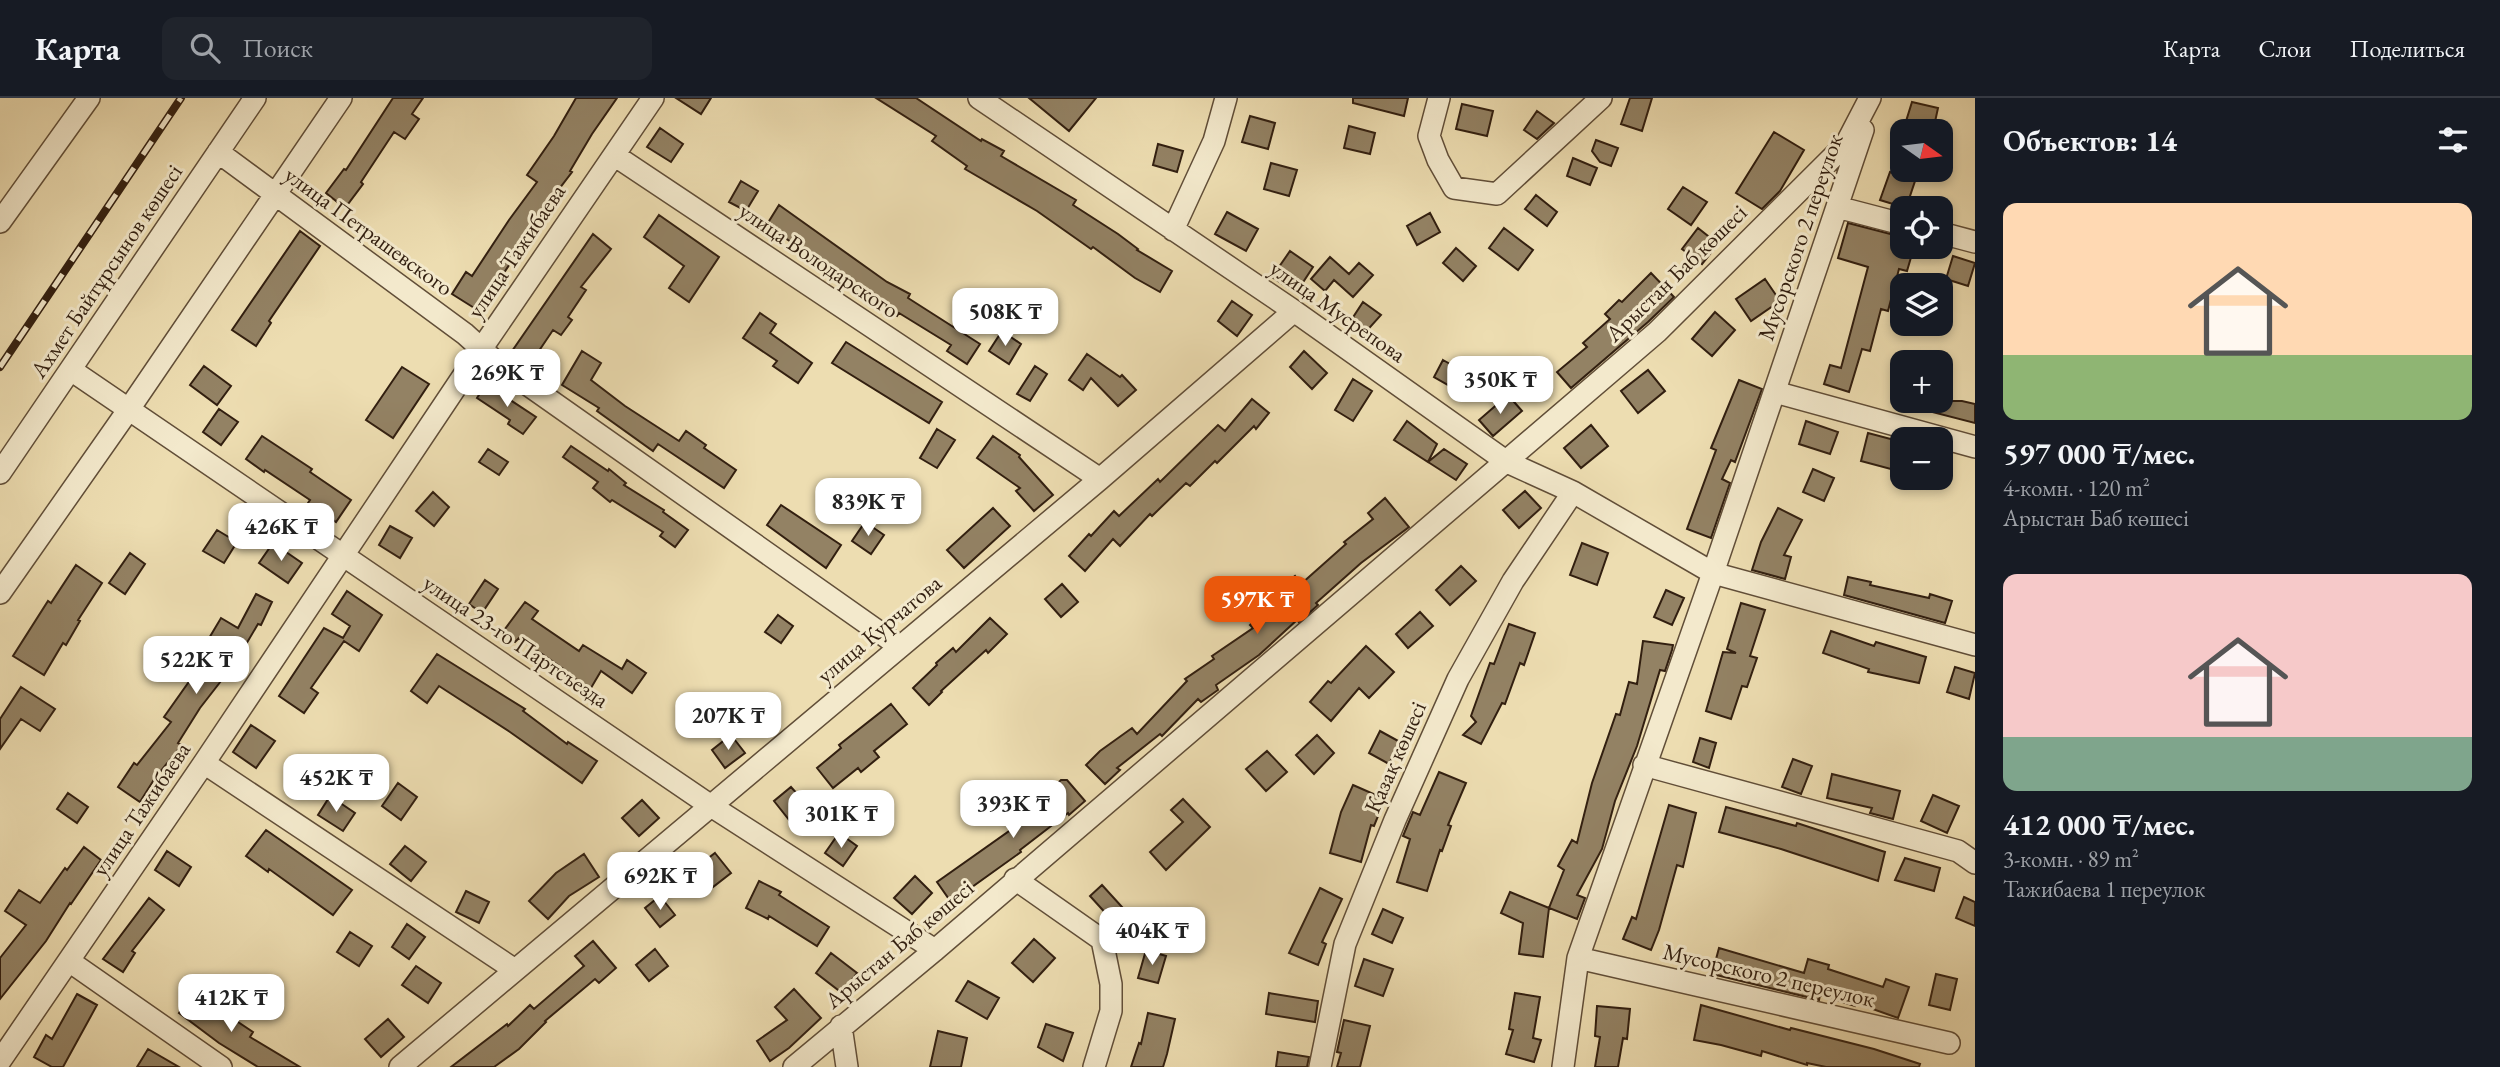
<!DOCTYPE html>
<html lang="ru">
<meta charset="utf-8">
<style>
body{margin:0;font-family:"EB Garamond",serif;background:#20242c;color:#f1f3f6;height:100vh;display:flex;flex-direction:column;font-size:26px;white-space:nowrap}
*{box-sizing:border-box;margin:0}
p{font-size:23px;color:#9ea1a6}
.icon{flex:none;width:38px;height:38px;fill:none;stroke:currentColor;stroke-width:2;stroke-linecap:round;stroke-linejoin:round}
.map{position:relative;flex:1;overflow:hidden}
.panel{display:flex;flex-direction:column;background:#171b24;width:525px}
.panel>*{flex:none}
.needle{width:46px;rotate:104deg}
.fabs{position:absolute;left:1890px;top:21px;display:grid;gap:14px}
.fabs a{display:grid;place-items:center;width:63px;height:63px;border-radius:14px;background:#171b24;box-shadow:0 4px 10px #0003;font-size:35px}
.price{position:absolute;translate:-50% -60px;padding:0 16px;border-radius:14px;background:#fff;color:#222;font-size:23px;line-height:46px;filter:drop-shadow(0 2px 4px #0008)}
.price::after{content:'';position:absolute;left:50%;top:42px;width:21px;height:16px;margin-left:-10px;background:inherit;clip-path:polygon(0 0,100% 0,50% 100%)}
.price.current{background:#ea580c;color:#fff}
ul{padding:0;list-style:none}
li{display:grid;align-content:center;gap:14px;height:371px;padding:0 28px}
li span{display:grid;place-items:center;height:217px;border-radius:14px;color:#555}
li>.icon{margin-inline-start:auto}
span .icon{width:126px;height:126px;fill:#fffc;stroke-width:1}
li b{font-size:30px}
h2{display:flex;justify-content:space-between;align-items:center;height:84px;padding:0 28px;font-size:30px}
header{display:flex;align-items:center;gap:42px;box-sizing:border-box;height:98px;padding:0 35px;background:#171b24;border-bottom:2px solid #363941}
header strong{font-size:33px}
nav{display:flex;gap:38px;margin-inline-start:auto;font-size:24px}
.search{width:490px;height:63px;background:#20242c;display:flex;align-items:center;gap:18px;box-sizing:border-box;padding:0 24px;border-radius:14px;color:#9ea1a6;font-size:26px}
main{display:flex;flex:1;min-height:0}
.map>svg:first-child{display:block}
.building{fill:#938264;stroke:#321f10;stroke-width:2}
.lines{fill:none;stroke-linecap:round;stroke-linejoin:round}
.minor-casing{stroke:#614e38;stroke-width:24}
.minor{stroke:#f3e9cc;stroke-width:21}
.rail-casing{stroke:#321f10;stroke-width:8}
.rail{stroke:#f3e9cc;stroke-width:5;stroke-dasharray:16;stroke-linecap:butt}
.labels{text-anchor:middle;dominant-baseline:central;stroke-width:6;stroke-linejoin:round;paint-order:stroke}
.street-label{font-size:23px;fill:#321f10;stroke:#f3e9cc}
</style>
<header>
<strong>Карта</strong>
<div class="search"><svg class="icon" aria-label="search" viewBox="0 0 24 24"><circle cx="10" cy="10" r="6"/><path d="M15 15l6 6"/></svg>Поиск</div>
<nav><a>Карта</a><a>Слои</a><a>Поделиться</a></nav>
</header>
<main>
<div class="map">
<svg width="1975" height="969" viewBox="0 0 1975 969">
<rect width="100%" height="100%" fill="#edddb1"/>
<filter id="stains"><feTurbulence type="fractalNoise" baseFrequency=".00286" numOctaves="4"/><feColorMatrix values="0 0 0 0 .2 0 0 0 0 .09 0 0 0 0 .02 0 0 0 .5 -.17"/></filter>
<radialGradient id="worn" r=".72"><stop offset=".6" stop-color="#630" stop-opacity="0"/><stop offset="1" stop-color="#630" stop-opacity=".3"/></radialGradient>
<path class="building" d="M393 0H423L412 16 419 21 405 41 394 34 361 84 363 86 345 110 326 95 344 71 346 72Z
M576 0H617L592 36 570 73 572 74 527 133 530 135 479 213 452 196 466 174 472 178 509 122 537 84 527 77 554 38Z
M676 0H711L701 16Z
M876 0H916L981 43 982 41 1004 53 1001 58 1076 102 1073 107 1118 136 1138 151 1137 152 1172 173 1160 194 1135 180 1093 149 1091 151 1037 113 965 71 967 68 932 43 936 38Z
M1029 0H1096L1069 33Z
M1353 0H1408L1404 18 1353 5Z
M1630 0H1652L1642 33 1621 26Z
M1912 4 1938 10 1933 33H1903Z
M1462 6 1493 13 1487 38 1456 31Z
M1537 13 1554 25 1537 41 1524 32Z
M1250 18 1275 25 1268 51 1242 44Z
M1349 28 1375 35 1370 56 1344 50Z
M660 30 683 46 671 64 647 49Z
M1774 34 1804 52 1780 93 1762 111 1736 95Z
M1596 42 1618 50 1611 68 1600 64 1592 53Z
M1158 46 1183 53 1177 74 1153 67Z
M1573 60 1597 70 1590 87 1567 78Z
M1271 65 1297 72 1289 98 1264 91Z
M1890 74 1915 83 1906 110 1880 102Z
M741 83 758 93 746 113 729 104Z
M1683 89 1707 104 1691 127 1668 111Z
M1536 97 1557 114 1547 128 1525 111Z
M779 107 887 184 910 196 908 200 980 246 967 266 947 253 951 247 899 215 897 218 875 205 876 203 823 166 822 168 797 152 799 149 766 128Z
M1227 114 1258 131 1246 153 1215 136Z
M1430 115 1440 134 1417 147 1407 128Z
M659 117 719 159 689 204 669 190 684 168 644 139Z
M1848 125 1902 139V149H1914L1907 173 1899 171 1888 213 1881 211 1870 253 1862 251 1849 294 1824 286 1830 267 1841 270 1868 169 1838 160Z
M1504 130 1533 152 1518 172 1489 150Z
M1698 130 1718 146 1702 166 1682 151Z
M300 133 320 148 269 223 271 225 256 248 232 232Z
M593 136 611 151 581 189 586 192 568 219 572 222 561 237 553 232 528 269 510 256Z
M1456 150 1476 168 1463 183 1443 165Z
M1290 153 1313 169 1296 195 1272 179Z
M1953 158 1975 165 1968 188 1946 181Z
M1330 159 1349 176 1359 165 1373 177 1353 199 1334 182 1325 193 1311 181Z
M1651 175 1674 199 1648 224 1571 290 1557 274 1587 249 1583 245 1610 221 1605 216 1619 202 1622 204Z
M1765 181 1780 203 1751 223 1736 201Z
M1232 203 1252 217 1237 238 1218 223Z
M1363 204 1381 217 1363 237 1348 227Z
M1715 214 1735 232 1712 258 1692 241Z
M760 215 776 226 770 235 812 265 798 285 773 268 777 263 743 240Z
M1002 233 1021 246 1009 266 989 253Z
M846 244 942 304 929 325 832 265Z
M582 253 601 265 591 282 625 308 679 343 686 333 706 347 704 350 736 372 724 390 658 346 653 353 597 313 599 310 562 287Z
M1304 253 1327 275 1312 291 1290 269Z
M1087 256 1120 279 1122 277 1136 292 1118 308 1091 280 1083 292 1069 282Z
M1443 262 1473 279 1464 296 1434 279Z
M204 268 231 288 217 307 190 287Z
M1035 268 1047 276 1030 303 1017 296Z
M402 269 429 286 393 340 366 322Z
M1648 272 1665 293 1638 315 1621 293Z
M1353 281 1372 293 1353 323 1335 312Z
M1739 282 1762 291 1735 364 1731 362 1722 381 1730 385 1711 440 1687 431 1716 352 1711 350Z
M486 286 536 319 523 336 508 326 510 322 477 300Z
M1508 297 1522 313 1493 338 1479 322Z
M1252 301 1269 315 1256 331 1254 328 1217 365 1215 363 1190 388 1186 385 1152 418 1150 416 1120 448 1113 441 1085 473 1069 458 1089 436 1091 438 1114 413 1119 418 1158 381 1160 384 1218 327 1225 333Z
M1909 303H1962L1975 306V325L1909 308Z
M219 311 238 324 221 347 203 334Z
M1407 323 1437 346 1428 364 1394 342Z
M1806 323 1838 334 1830 356 1799 346Z
M1591 327 1608 348 1581 370 1564 350Z
M937 331 955 342 937 370 920 360Z
M1868 335 1902 344V374L1861 363Z
M262 338 312 371 310 374 351 402 336 424 308 405 310 402 265 372 264 374 246 361Z
M993 338 1020 357 1019 359 1053 397 1034 413 1016 393 1020 390 977 360Z
M571 348 608 373 609 371 626 385 624 387 664 412 663 414 688 432 675 449 660 438 663 434 612 402 610 404 593 390 598 384 563 359Z
M488 351 508 364 499 377 479 364Z
M1444 351 1467 366 1456 382 1428 364Z
M1813 371 1834 380 1824 403 1803 394Z
M1525 393 1541 410 1519 430 1503 412Z
M433 394 449 409 434 428 416 413Z
M1385 400 1409 429 1361 465 1316 505 1318 507 1299 524 1297 522 1259 557 1216 587 1218 592 1201 604 1198 601 1162 638 1160 636 1117 670 1120 672 1105 686 1086 667 1100 653 1132 630 1137 636 1187 583 1185 581 1214 561 1212 558 1253 530 1250 527 1280 500 1275 494 1295 478 1301 486 1346 446 1344 444 1373 421 1368 415Z
M781 407 841 447 826 470 767 427Z
M993 410 1010 428 964 470 947 452Z
M1778 410 1802 422 1784 457 1791 459 1785 481 1752 472 1761 444Z
M865 424 884 437 871 456 852 443Z
M390 428 412 440 400 460 379 447Z
M217 432 237 444 224 465 203 453Z
M273 445 302 465 288 485 259 465Z
M1582 445 1608 455 1597 487 1570 477Z
M130 455 145 466 125 496 109 485Z
M76 467 102 485 78 522 80 523 66 547 63 545 44 577 13 558 48 503 51 505Z
M1461 468 1476 483 1450 507 1436 492Z
M1848 479 1871 484 1870 487 1929 500 1930 496 1952 503 1945 525 1844 497Z
M485 482 498 491 482 515 469 506Z
M1062 486 1078 504 1061 519 1045 501Z
M1666 492 1684 500 1672 527 1654 519Z
M347 493 382 517 359 553 344 543 311 590 318 595 304 615 279 598 324 530 343 540 350 528 332 516Z
M256 496 272 504 261 527 258 526 235 565 200 610 178 645 182 647 155 680 140 704 118 689 134 665 137 667 171 624 164 619 212 551 205 547 221 520 238 530Z
M525 504 538 513 532 521 579 553 583 547 622 571 627 562 646 575 632 595 601 573 591 590 567 576 568 574 519 540 515 544 502 535Z
M1741 505 1765 512 1750 558 1757 560 1747 589 1742 588 1731 621 1706 613 1723 554 1736 555 1727 551Z
M1420 514 1433 528 1408 550 1396 536Z
M778 517 793 528 781 545 765 534Z
M990 520 1007 536 988 555 986 552 941 593 942 594 929 607 913 590 937 567 936 565 953 550 956 554Z
M1509 526 1535 535 1524 567 1520 565 1505 606 1502 605 1481 646 1463 637 1476 624 1471 618 1490 565 1494 566Z
M1831 533 1874 548 1876 544 1926 559 1919 585 1868 574 1869 571 1823 555Z
M1643 543 1673 547 1672 552 1665 573 1660 572 1637 648 1615 703 1602 751 1577 797 1585 800 1577 821 1549 810 1564 772 1558 768 1572 742 1577 745 1592 685 1616 616 1620 617 1629 584 1637 586Z
M1366 548 1394 574 1369 600 1359 590 1331 623 1310 604 1328 583 1331 585Z
M437 556 525 611 523 613 567 646 568 644 597 663 582 685 510 634 439 588 427 605 411 593Z
M1955 569 1975 575 1969 601 1947 594Z
M21 589 55 611 40 633 21 621 0 651V621Z
M891 606 907 626 874 653 879 659 861 674 858 670 833 690 817 670 841 650 839 647Z
M251 627 275 643 256 670 233 654Z
M1380 633 1400 644 1389 666 1369 655Z
M731 637 745 655 725 670 712 652Z
M1317 637 1334 655 1314 676 1296 657Z
M1700 640 1716 645 1709 670 1693 664Z
M1267 653 1287 674 1266 693 1246 671Z
M1793 661 1812 668 1801 696 1782 689Z
M1439 674 1466 685 1448 727 1451 728 1442 753 1440 752 1427 793 1397 784 1410 741 1403 738 1413 714 1420 717Z
M1832 676 1900 693 1893 721 1870 715 1872 710 1827 700Z
M1061 682H1067L1085 703 1069 717 1068 715 1020 752 1021 754 951 804 937 784 1019 726 1017 723 1051 696 1048 694Z
M398 685 417 699 401 722 382 708Z
M1353 687 1385 701 1374 728 1371 727 1361 764 1330 755 1341 714Z
M791 689 808 708 790 723 774 703Z
M68 695 88 709 77 725 57 711Z
M1933 697 1959 708 1947 735 1921 723Z
M330 698 355 715 343 733 318 717Z
M1183 701 1210 729 1166 772 1150 754 1183 724 1171 712Z
M642 702 659 720 639 738 622 720Z
M1669 707 1696 715 1683 769 1677 767 1659 832 1651 852 1623 841 1632 819 1636 821Z
M1726 709 1796 728 1797 725 1885 754 1878 783 1781 751 1719 734Z
M266 732 352 792 333 817 269 771 268 774 246 758Z
M839 735 857 748 843 768 825 755Z
M405 748 426 764 411 783 390 766Z
M84 749 101 762 71 806 70 805 46 843 0 901V860L26 827 5 813 19 792 40 805 65 770 67 772Z
M167 753 191 769 179 788 155 772Z
M715 755 731 775 713 789 697 769Z
M584 756 599 779 569 798 548 821 529 803 556 775Z
M1905 760 1940 770 1934 793 1895 782Z
M915 778 932 795 912 816 894 800Z
M759 783 781 794 779 797 829 829 817 848 769 818 768 821 746 810Z
M1102 787 1122 809 1110 820 1090 798Z
M1320 790 1342 801 1322 844 1326 846 1318 867 1289 855Z
M466 793 489 804 479 825 456 814Z
M1510 794 1549 810 1543 859 1519 856 1523 825 1501 815Z
M660 798 675 817 660 829 645 810Z
M1964 799 1975 804V828L1956 820Z
M149 800 164 812 132 853 135 855 123 874 103 861Z
M1383 811 1403 820 1392 845 1372 836Z
M407 826 425 839 409 861 392 849Z
M350 834 372 848 359 868 337 854Z
M1034 841 1055 860 1033 884 1012 865Z
M593 843 616 870 599 885 595 881 545 923 546 924 519 951 494 969H451L507 926 508 928 530 907 534 911 584 868 575 858Z
M1719 850 1804 875 1808 861 1829 867 1828 871 1883 889 1886 881 1909 889 1898 920 1856 905 1855 908 1820 897 1819 902 1712 876Z
M655 851 668 868 649 883 636 867Z
M1146 852 1166 858 1158 885 1138 880Z
M831 855 857 875 842 895 816 875Z
M1364 861 1393 871 1383 898 1355 888Z
M416 868 441 885 428 905 402 887Z
M1936 876 1957 881 1950 912 1929 907Z
M968 883 999 900 987 921 956 903Z
M794 891 821 920 789 950 770 963 757 943 787 922 775 909Z
M193 894 253 934 250 939 300 969H258L219 945 179 915Z
M1269 895 1318 903 1315 924 1266 916Z
M1515 895 1540 899 1533 940 1541 942 1534 964 1506 956 1513 932 1509 931Z
M77 896 97 907 63 969H52L34 959 46 937 52 941Z
M1701 907 1790 932 1791 930 1874 951 1920 966 1919 969H1826L1807 965V967L1762 953 1761 958 1721 947 1694 942Z
M1597 908 1630 911 1627 941 1623 940 1618 969H1595L1600 939 1595 938Z
M1148 915 1175 921 1167 956 1163 969H1131L1139 945 1141 946Z
M388 921 404 939 381 959 365 941Z
M1344 922 1370 928 1360 969H1337L1341 955 1337 954Z
M1046 926 1073 935 1063 963 1038 949Z
M938 933 967 940 961 969H930Z
M148 951 179 969H137Z
M1278 954 1309 959 1307 969H1276Z"/>
<g class="lines">
<defs>
<path id="minor" d="M979 0 1294 213 1507 364 1573 394 1713 475 1975 547
M1439 0 1429 38 1438 62 1454 90 1497 96 1601 0
M218 54 465 236 497 265 899 548
M614 57 1100 381
M1837 109 1902 126
M0 124 89 0
M1173 132 1214 43 1226 0
M1941 135 1975 144
M71 272 711 708 935 852
M1775 294 1975 349
M0 375 255 0
M0 495 129 311 341 0
M204 665 515 872
M1644 667 1958 753 1975 765
M1015 781 1102 842 1111 886V913L1094 969
M1578 860 1949 945
M69 863 221 969
M841 928 847 969
M0 963 204 665 482 250 653 0
M400 969 1100 381 1294 213
M794 969 935 852 1657 234 1846 46 1870 0
M1320 969 1345 846 1395 722 1458 581 1513 483 1573 394
M1563 969 1578 860 1713 475 1863 32"/>
</defs>
<use href="#minor" class="minor-casing"/>
<use href="#minor" class="minor"/>
<defs>
<path id="rail" d="M0 269 181 0"/>
</defs>
<use href="#rail" class="rail-casing"/>
<use href="#rail" class="rail"/>
</g>
<g class="labels">
<g class="street-label">
<text transform="translate(369 133) rotate(36)">улица Петрашевского</text>
<text transform="translate(1800 139) rotate(-71)">Мусорского 2 переулок</text>
<text transform="translate(516 153) rotate(-56)">улица Тажибаева</text>
<text transform="translate(819 162) rotate(34)">улица Володарского</text>
<text transform="translate(106 173) rotate(-56)">Ахмет Байтұрсынов көшесі</text>
<text transform="translate(1676 175) rotate(-44)">Арыстан Баб көшесі</text>
<text transform="translate(1338 213) rotate(35)">улица Мусрепова</text>
<text transform="translate(879 531) rotate(-40)">улица Курчатова</text>
<text transform="translate(516 543) rotate(34)">улица 23-го Партсъезда</text>
<text transform="translate(1395 659) rotate(-66)">Қазақ көшесі</text>
<text transform="translate(141 711) rotate(-56)">улица Тажибаева</text>
<text transform="translate(899 846) rotate(-40)">Арыстан Баб көшесі</text>
<text transform="translate(1769 877) rotate(13)">Мусорского 2 переулок</text>
</g>
</g>
<rect width="100%" height="100%" filter="url(#stains)"/>
<rect width="100%" height="100%" fill="url(#worn)"/>
</svg>
<div class="fabs">
<a><svg class="needle" viewBox="-14 -14 28 28"><path d="M0-13l5 13h-10z" fill="#e53935"/><path d="M0 13l5-13h-10z" fill="#9ea1a6"/></svg></a>
<a><svg class="icon" aria-label="locate" viewBox="0 0 24 24"><circle cx="12" cy="12" r="6"/><path d="M12 2v4M12 18v4M2 12h4M18 12h4"/></svg></a>
<a><svg class="icon" aria-label="layers" viewBox="0 0 24 24"><path d="M12 4l9 5-9 5-9-5zM3 14l9 5 9-5"/></svg></a>
<a>+</a>
<a>−</a>
</div>
<b class="price" style="left:1005px;top:250px">508K ₸</b>
<b class="price" style="left:507px;top:311px">269K ₸</b>
<b class="price" style="left:1500px;top:318px">350K ₸</b>
<b class="price" style="left:868px;top:440px">839K ₸</b>
<b class="price" style="left:281px;top:465px">426K ₸</b>
<b class="price current" style="left:1257px;top:538px">597K ₸</b>
<b class="price" style="left:196px;top:598px">522K ₸</b>
<b class="price" style="left:728px;top:654px">207K ₸</b>
<b class="price" style="left:336px;top:716px">452K ₸</b>
<b class="price" style="left:1013px;top:742px">393K ₸</b>
<b class="price" style="left:841px;top:752px">301K ₸</b>
<b class="price" style="left:660px;top:814px">692K ₸</b>
<b class="price" style="left:1152px;top:869px">404K ₸</b>
<b class="price" style="left:231px;top:936px">412K ₸</b>
</div>
<section class="panel">
<h2>Объектов: 14<svg class="icon" aria-label="filters" viewBox="0 0 24 24"><path d="M4 7h16M4 17h16"/><circle cx="9" cy="7" r="2"/><circle cx="15" cy="17" r="2"/></svg></h2>
<ul>
<li><span style="background:linear-gradient(#ffd9b3 70%,#8fb573 0)"><svg class="icon" aria-label="home" viewBox="0 0 24 24"><path d="M3 11l9-7 9 7M6 9v11h12V9"/></svg></span><div><b>597 000 ₸/мес.</b><p>4-комн. · 120 m²</p><p>Арыстан Баб көшесі</p></div></li>
<li><span style="background:linear-gradient(#f6c9c9 75%,#7fa58c 0)"><svg class="icon" aria-label="home" viewBox="0 0 24 24"><path d="M3 11l9-7 9 7M6 9v11h12V9"/></svg></span><div><b>412 000 ₸/мес.</b><p>3-комн. · 89 m²</p><p>Тажибаева 1 переулок</p></div></li>
</ul>
</section>
</main>
